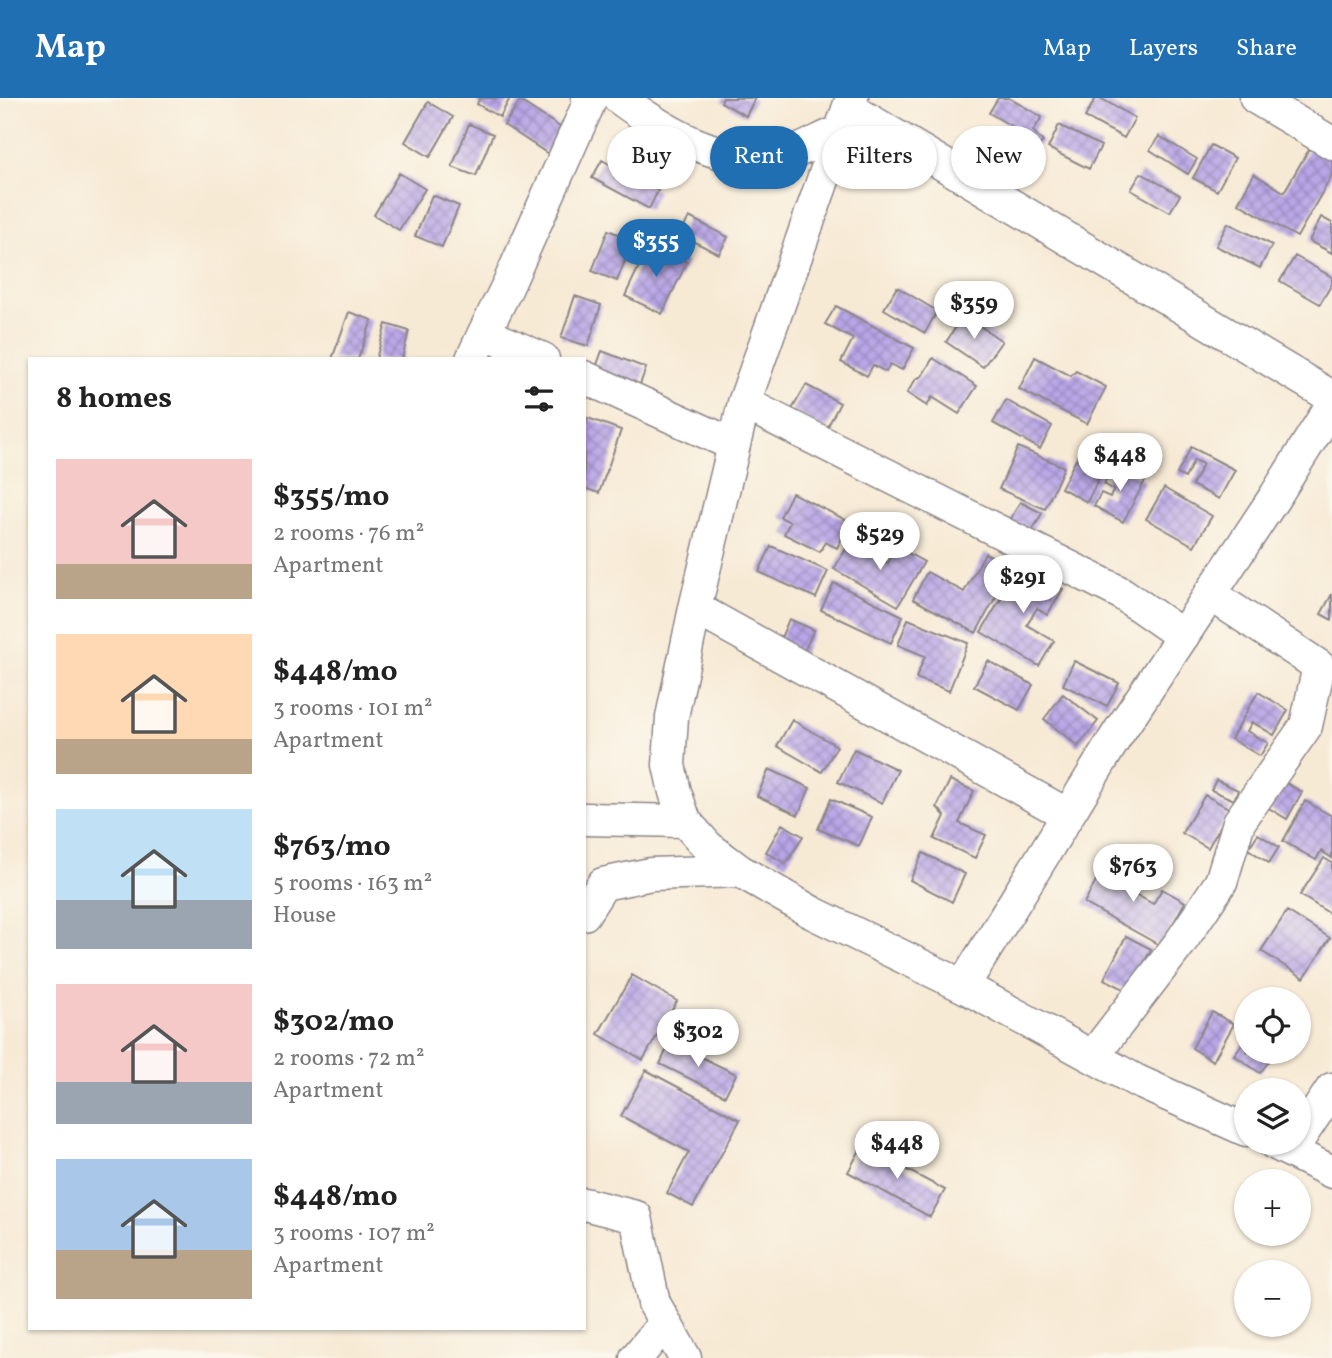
<!DOCTYPE html>
<meta charset="utf-8">
<style>
body{margin:0;font-family:Vollkorn,serif;background:#f6f6f6;color:#222;height:100vh;display:flex;flex-direction:column;font-size:26px;white-space:nowrap}
*{box-sizing:border-box;margin:0}
p{font-size:23px;color:#767676}
.icon{flex:none;width:38px;height:38px;fill:none;stroke:currentColor;stroke-width:2;stroke-linecap:round;stroke-linejoin:round}
.map{position:relative;flex:1;overflow:hidden}
.details{position:absolute;left:28px;top:259px;width:558px;height:973px;display:flex;flex-direction:column;background:#fff;border-radius:0px;box-shadow:0 2px 5px #0004}
.details>*{flex:none}
.guide{position:absolute;left:607px;top:28px;width:620px;height:63px;display:flex;gap:14px}
.controls{position:absolute;left:1234px;top:889px;display:grid;gap:14px}
.controls a{display:grid;place-items:center;width:77px;height:77px;border-radius:50%;background:#fff;box-shadow:0 2px 5px #0004;font-size:35px}
.price{position:absolute;translate:-50% -60px;padding:0 16px;border-radius:24px;background:#fff;color:#222;font-size:23px;line-height:46px;filter:drop-shadow(0 2px 4px #0008)}
.price::after{content:'';position:absolute;left:50%;top:42px;width:21px;height:16px;margin-left:-10px;background:inherit;clip-path:polygon(0 0,100% 0,50% 100%)}
.price.active{background:#1f6fb2;color:#fff}
ul{padding:0;list-style:none}
li{display:flex;align-items:center;gap:21px;height:175px;padding:0 28px}
li span{display:grid;place-items:center;flex:none;width:196px;height:140px;border-radius:0px;color:#555}
li>.icon{margin-inline-start:auto}
span .icon{width:84px;height:84px;fill:#fffc;stroke-width:1}
li b{font-size:30px}
h2{display:flex;justify-content:space-between;align-items:center;height:84px;padding:0 28px;font-size:30px}
.tag{padding:0 24px;border-radius:32px;background:#fff;box-shadow:0 2px 5px #0004;font-size:24px;line-height:63px}
.tag.active{background:#1f6fb2;color:#fff}
header{display:flex;align-items:center;gap:42px;box-sizing:border-box;height:98px;padding:0 35px;background:#1f6fb2;color:#fff}
header strong{font-size:33px}
nav{display:flex;gap:38px;margin-inline-start:auto;font-size:24px}
.map>svg:first-child{display:block}
.building{fill:url(#building-cross-hatch)}
.lines{fill:none;stroke-linecap:round;stroke-linejoin:round}
.minor-casing{stroke:#8c8688;stroke-width:35}
.minor{stroke:#fff;stroke-width:32}
</style>
<header>
<strong>Map</strong>
<nav><a>Map</a><a>Layers</a><a>Share</a></nav>
</header>
<div class="map">
<svg width="1332" height="1260" viewBox="0 0 1332 1260">
<defs>
<pattern id="building-cross-hatch" width="8" height="8" patternUnits="userSpaceOnUse" patternTransform="scale(1.75)"><rect width="8" height="8" fill="#b9a6e7"/><path d="M0 0l8 8M0 8l8-8" fill="none" stroke="#9687bc"/></pattern>
</defs>
<rect width="100%" height="100%" fill="#fbf7ec"/>
<filter id="ink" filterUnits="userSpaceOnUse"><feTurbulence type="fractalNoise" baseFrequency=".0143" numOctaves="2"/><feDisplacementMap in="SourceGraphic" scale="14" xChannelSelector="R" yChannelSelector="G"/><feConvolveMatrix kernelMatrix="1 2 1 2 8 2 1 2 1" color-interpolation-filters="sRGB"/></filter>
<filter id="wash" filterUnits="userSpaceOnUse"><feTurbulence type="fractalNoise" baseFrequency=".00686" numOctaves="4" result="noise"/><feDisplacementMap in="SourceGraphic" scale="28" xChannelSelector="R" yChannelSelector="G"/><feGaussianBlur stdDeviation="1.57" result="paint"/><feColorMatrix in="noise" values="0 0 0 0 0 0 0 0 0 0 0 0 0 0 0 0 0 1.4 0 .05"/><feComposite in="paint" operator="in"/></filter>
<g filter="url(#wash)">
<rect width="100%" height="100%" fill="#f7ead5"/>
<g id="blocks">
<path class="building" d="M480 0H510L500 19 477 6Z
M723 0H755L746 18 721 4Z
M998 0H1009L1042 19 1033 33 1043 44 1030 55 1010 46 1013 29 989 15Z
M1096 0H1100L1135 20 1124 40 1085 19Z
M520 3 566 33 550 57 504 27Z
M428 4 453 19 430 59 405 44Z
M469 26 493 36 476 78 452 69Z
M1059 27 1101 48 1089 71 1048 50Z
M1159 38 1197 61 1188 76 1150 52Z
M1211 47 1235 60 1217 93 1193 80Z
M1309 51 1332 57V77L1297 139 1238 105 1254 76 1284 94Z
M602 62 658 93 649 111 592 80Z
M399 75 425 91 399 132 374 117Z
M1141 75 1180 97 1170 114 1131 92Z
M432 97 459 108 442 149 415 138Z
M689 119 728 139 719 156 680 137Z
M1321 119 1332 125V155L1309 143Z
M1228 125 1272 147 1260 170 1216 148Z
M608 132 633 142 617 183 592 173Z
M649 147 687 164 662 216 625 198Z
M1295 158 1332 179V186L1320 206 1280 183Z
M897 189 937 213 925 235 884 211Z
M575 198 601 207 588 248 561 240Z
M836 208 914 250 902 272 890 266 886 274 873 267 867 278 841 264 853 241 825 226Z
M349 214 372 222 358 261H332Z
M964 217 1002 243 983 269 946 244Z
M386 226 409 233 402 261H376Z
M602 253 646 270 638 292 594 275Z
M1035 259 1071 278 1076 273 1106 289 1087 326 1019 291Z
M933 260 977 288 959 316 932 299 927 308 907 295 916 281 922 278Z
M806 287 840 305 826 332 791 313Z
M1006 302 1052 328 1040 351 993 325Z
M588 320 621 332 599 395 584 390V330Z
M1083 348 1108 362 1087 404 1061 390Z
M1018 349 1064 369 1045 411 999 391Z
M1191 349 1235 372 1219 401 1192 387 1203 366 1194 362 1185 380 1177 376Z
M1115 366 1145 383 1123 424 1094 408 1101 395 1110 399 1114 392 1104 386Z
M1164 390 1212 418 1194 448 1146 421Z
M792 395 850 424 837 450 825 444 820 454 784 436 790 424 780 419Z
M1020 404 1042 415 1030 437 1008 426Z
M850 444 888 465 897 449 924 464 898 508 834 471Z
M771 448 828 473 816 500 759 474Z
M985 455 1012 469 976 535 913 501 927 474 964 494Z
M1021 467 1063 491 1047 517 1037 510 1027 527 1054 543 1039 568 981 534Z
M834 485 903 518 891 545 821 512Z
M1332 496V522L1321 516Z
M789 521 814 532 801 560 777 549Z
M908 521 968 545 949 593 916 580 925 558 898 547Z
M988 563 1033 587 1019 612 974 588Z
M1074 563 1119 585 1107 608 1063 587Z
M1258 594 1288 612 1274 637 1252 624 1247 633 1268 645 1260 658 1231 641Z
M1063 596 1098 623 1078 648 1044 621Z
M792 622 837 648 822 674 777 648Z
M854 651 898 672 882 705 838 684Z
M769 671 810 690 798 717 757 698Z
M950 682 974 693 959 725 986 737 975 760 934 741 945 718 937 709Z
M1216 682 1238 692 1234 702 1211 692Z
M1282 683 1302 694 1287 721 1267 709Z
M1205 697 1230 711 1208 750 1182 735Z
M831 701 872 719 859 748 818 731Z
M1305 703 1332 718V760L1321 753 1316 762 1283 743Z
M782 726 803 738 786 766 766 754Z
M1258 736 1279 749 1269 765 1248 751Z
M923 755 965 776 952 804 910 782Z
M1324 760 1332 765V817L1300 797Z
M1108 761 1137 777 1128 792 1153 806 1162 791 1185 804 1161 848 1084 805Z
M1287 813 1330 840 1304 880 1261 853Z
M1126 838 1151 851 1130 894 1104 881Z
M632 877 677 903 643 962 598 936Z
M1212 914 1234 926 1213 963 1192 950Z
M1246 941V954H1276L1260 975 1234 957Z
M670 944 736 976 725 998 660 966Z
M646 972 740 1022 693 1109 667 1095 689 1054 621 1018Z
M862 1048 945 1092 930 1119 848 1074Z"/>
</g>
</g>
<g filter="url(#ink)">
<use href="#blocks" fill-opacity="0" stroke="#8c8688" stroke-width="2"/>
<g class="lines">
<defs>
<path id="minor" d="M619 0C664 33 723 70 782 58 801 54 822 40 841 33
M852 0 744 305 695 510 672 619 669 667 675 694 685 723 708 749 740 773 813 815 963 888 1137 983 1246 1032
M1256 0 1332 45
M849 10 1332 299
M472 261 484 235
M543 261 484 235 508 187 589 5 588 0
M584 279 734 347
M744 305 1121 495 1183 538
M695 510 1068 717
M584 721 685 723
M584 816 603 786 651 776 740 773
M963 888 1117 637 1276 397 1332 307
M1093 958 1180 845 1221 784 1239 724 1306 628 1319 568 1210 496
M1298 1042 1332 991
M1274 1045 1332 1074
M584 1106 636 1119 654 1205 685 1260
M636 1260 665 1225"/>
</defs>
<use href="#minor" class="minor-casing"/>
<use href="#minor" class="minor"/>
</g>
</g>
</svg>
<div class="controls">
<a><svg class="icon" aria-label="locate" viewBox="0 0 24 24"><circle cx="12" cy="12" r="6"/><path d="M12 2v4M12 18v4M2 12h4M18 12h4"/></svg></a>
<a><svg class="icon" aria-label="layers" viewBox="0 0 24 24"><path d="M12 4l9 5-9 5-9-5zM3 14l9 5 9-5"/></svg></a>
<a>+</a>
<a>−</a>
</div>
<b class="price active" style="left:656px;top:181px">$355</b>
<b class="price" style="left:974px;top:243px">$359</b>
<b class="price" style="left:1120px;top:395px">$448</b>
<b class="price" style="left:880px;top:474px">$529</b>
<b class="price" style="left:1023px;top:517px">$291</b>
<b class="price" style="left:1133px;top:806px">$763</b>
<b class="price" style="left:698px;top:971px">$302</b>
<b class="price" style="left:897px;top:1083px">$448</b>
<div class="guide">
<a class="tag">Buy</a>
<a class="tag active">Rent</a>
<a class="tag">Filters</a>
<a class="tag">New</a>
</div>
<section class="details">
<h2>8 homes<svg class="icon" aria-label="filters" viewBox="0 0 24 24"><path d="M4 7h16M4 17h16"/><circle cx="9" cy="7" r="2"/><circle cx="15" cy="17" r="2"/></svg></h2>
<ul>
<li><span style="background:linear-gradient(#f6c9c9 75%,#b9a48a 0)"><svg class="icon" aria-label="home" viewBox="0 0 24 24"><path d="M3 11l9-7 9 7M6 9v11h12V9"/></svg></span><div><b>$355/mo</b><p>2 rooms · 76 m²</p><p>Apartment</p></div></li>
<li><span style="background:linear-gradient(#ffd9b3 75%,#b9a48a 0)"><svg class="icon" aria-label="home" viewBox="0 0 24 24"><path d="M3 11l9-7 9 7M6 9v11h12V9"/></svg></span><div><b>$448/mo</b><p>3 rooms · 101 m²</p><p>Apartment</p></div></li>
<li><span style="background:linear-gradient(#bfe0f5 65%,#9aa5b1 0)"><svg class="icon" aria-label="home" viewBox="0 0 24 24"><path d="M3 11l9-7 9 7M6 9v11h12V9"/></svg></span><div><b>$763/mo</b><p>5 rooms · 163 m²</p><p>House</p></div></li>
<li><span style="background:linear-gradient(#f6c9c9 70%,#9aa5b1 0)"><svg class="icon" aria-label="home" viewBox="0 0 24 24"><path d="M3 11l9-7 9 7M6 9v11h12V9"/></svg></span><div><b>$302/mo</b><p>2 rooms · 72 m²</p><p>Apartment</p></div></li>
<li><span style="background:linear-gradient(#a9c7e8 65%,#b9a48a 0)"><svg class="icon" aria-label="home" viewBox="0 0 24 24"><path d="M3 11l9-7 9 7M6 9v11h12V9"/></svg></span><div><b>$448/mo</b><p>3 rooms · 107 m²</p><p>Apartment</p></div></li>
</ul>
</section>
</div>
